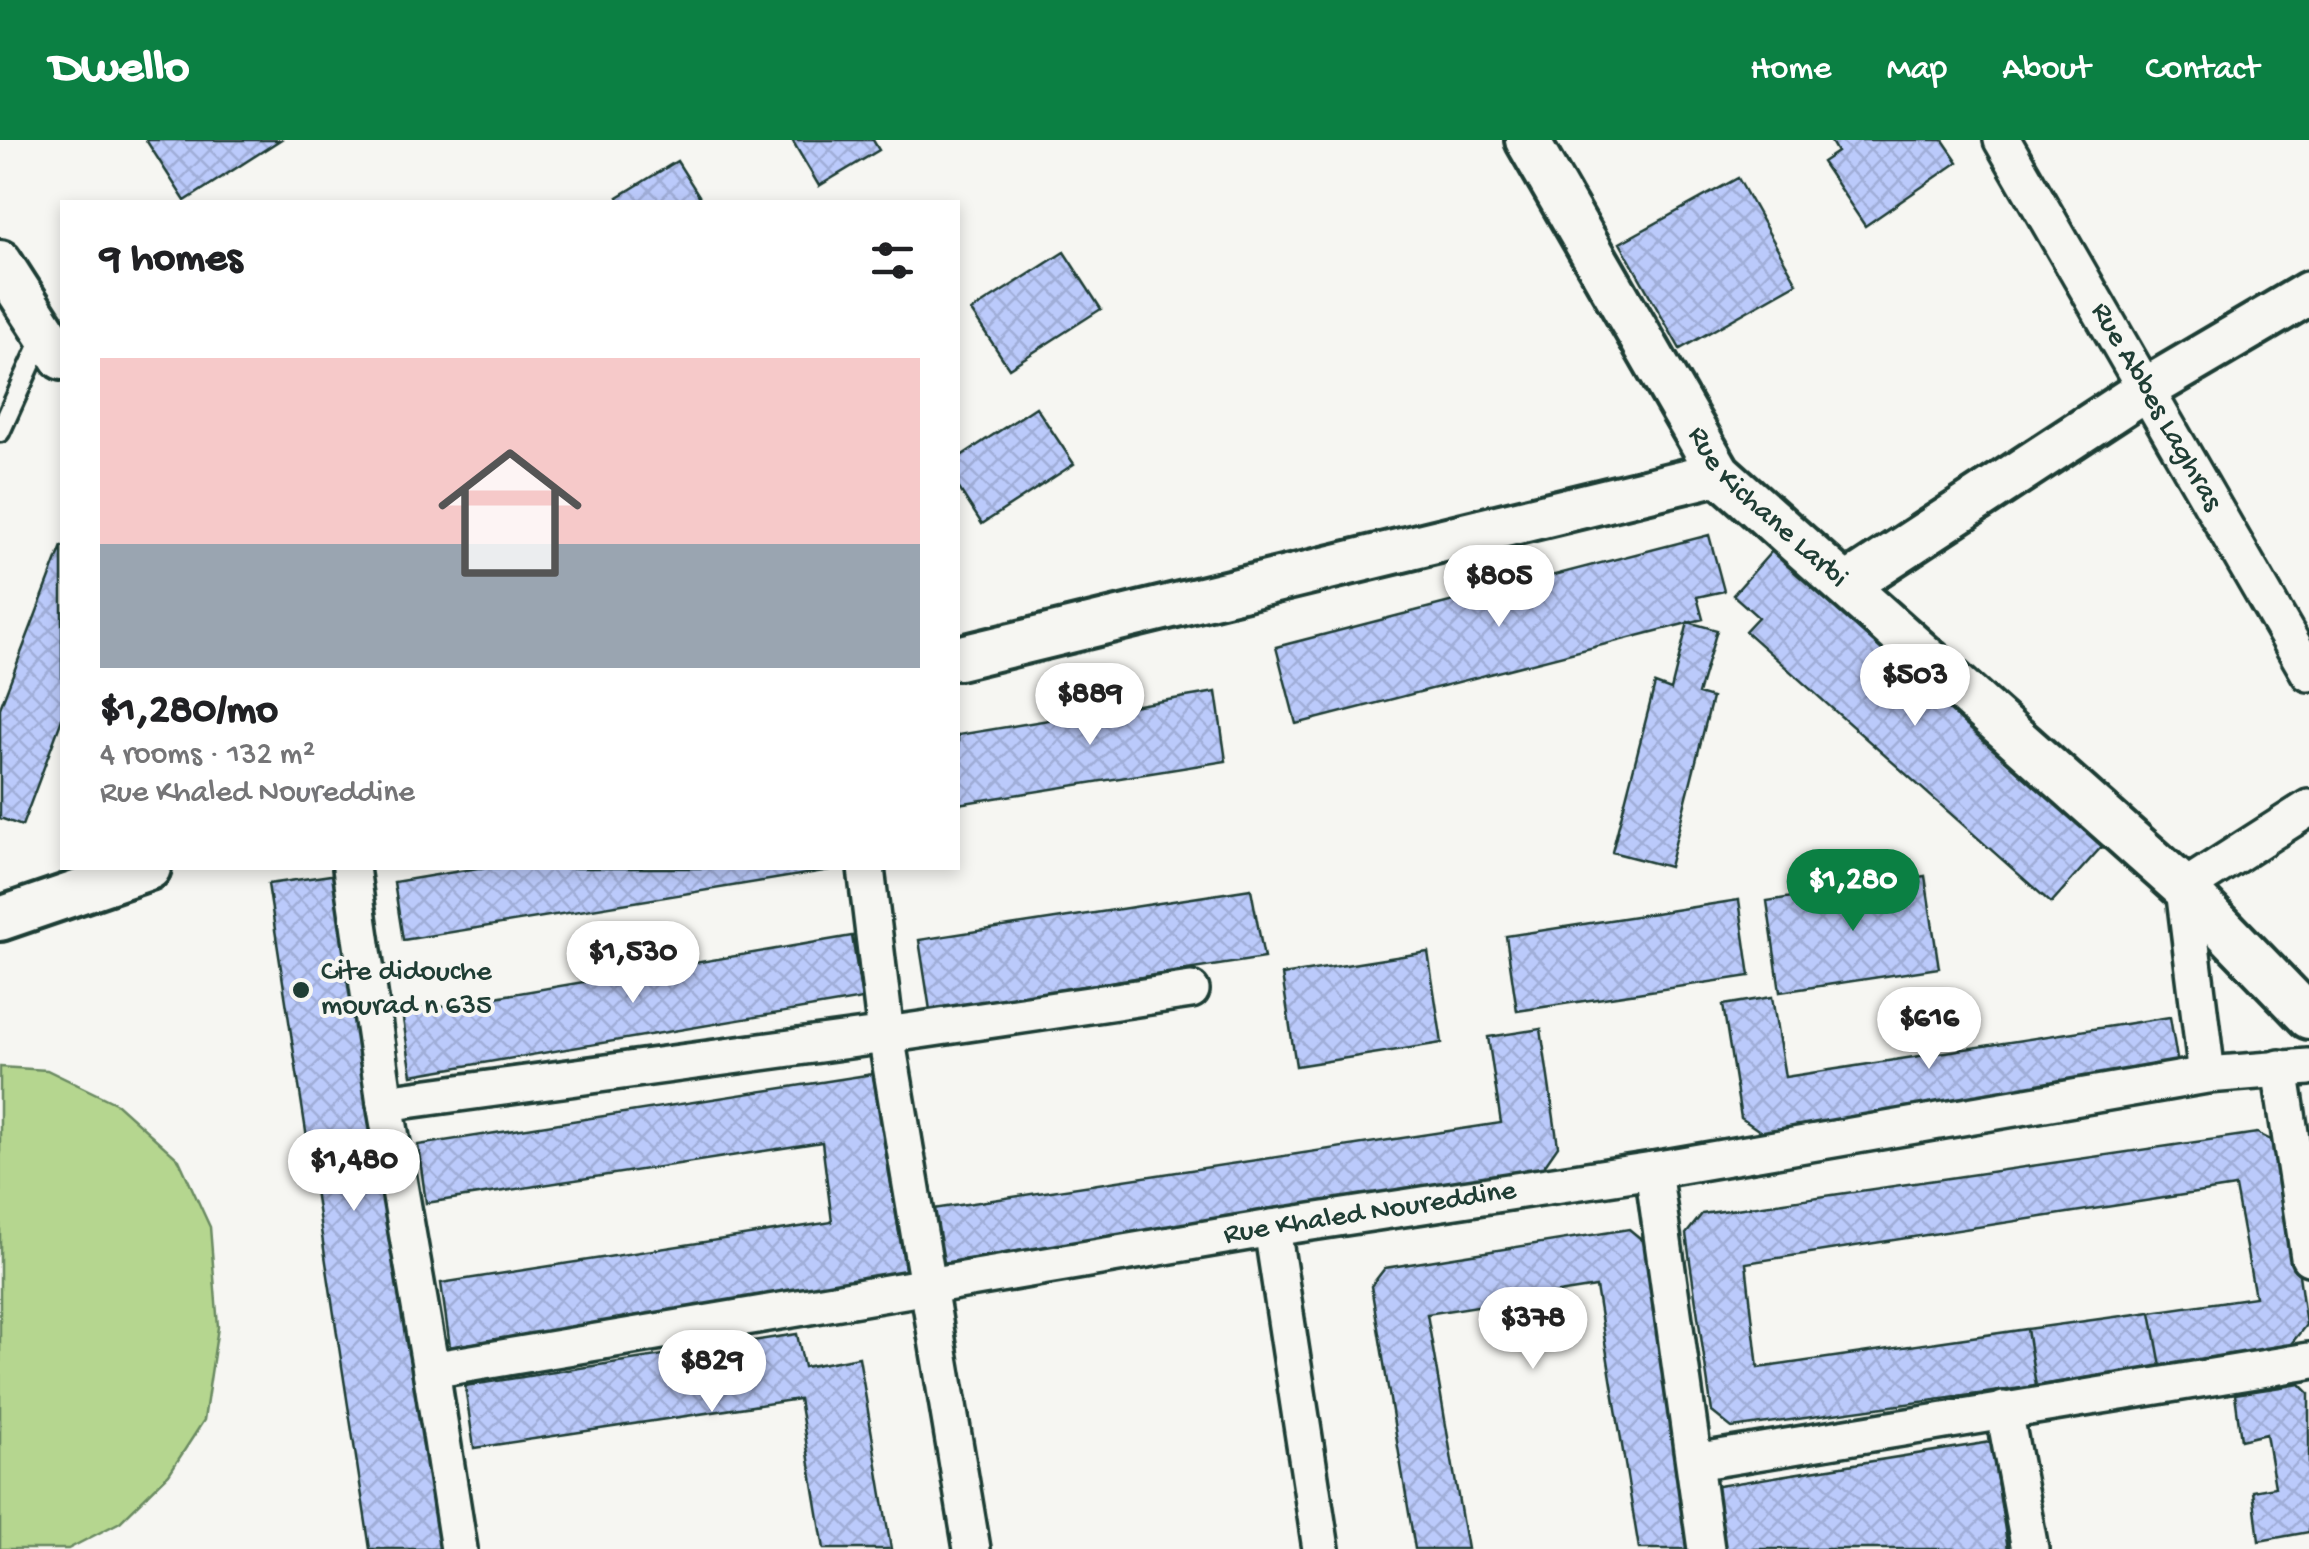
<!DOCTYPE html>
<meta charset="utf-8">
<style>
body{margin:0;font-family:"Gochi Hand",sans-serif;background:#f6f6f6;color:#202124;height:100vh;display:flex;flex-direction:column;font-size:38px;white-space:nowrap}
*{box-sizing:border-box;margin:0}
p{font-size:32px;color:#757577}
.icon{flex:none;width:55px;height:55px;fill:none;stroke:currentColor;stroke-width:2;stroke-linecap:round;stroke-linejoin:round}
.map{position:relative;flex:1;overflow:hidden}
.drawer{position:absolute;left:60px;top:60px;width:900px;height:670px;display:flex;flex-direction:column;background:#fff;border-radius:0px;box-shadow:0 5px 15px #0003}
.drawer>*{flex:none}
.price{position:absolute;translate:-50% -85px;padding:0 22px;border-radius:35px;background:#fff;color:#222;font-size:32px;line-height:65px;filter:drop-shadow(0 2px 5px #0008)}
.price::after{content:'';position:absolute;left:50%;top:60px;width:30px;height:22px;margin-left:-15px;background:inherit;clip-path:polygon(0 0,100% 0,50% 100%)}
.price.on{background:#0b8043;color:#fff}
ul{padding:0;list-style:none}
li{display:grid;align-content:center;gap:20px;height:530px;padding:0 40px}
li+li{border-top:2px solid #e0e0e0}
li span{display:grid;place-items:center;height:310px;border-radius:0px;color:#555}
li>.icon{margin-inline-start:auto}
span .icon{width:180px;height:180px;fill:#fffc;stroke-width:1}
li b{font-size:42px}
h2{display:flex;justify-content:space-between;align-items:center;height:120px;padding:0 40px;font-size:42px}
header{display:flex;align-items:center;gap:60px;box-sizing:border-box;height:140px;padding:0 50px;background:#0b8043;color:#fff}
header strong{font-size:48px}
nav{display:flex;gap:55px;margin-inline-start:auto;font-size:35px}
.map>svg:first-child{display:block}
.garden{fill:#b5d68f;stroke:#6a8a62;stroke-width:2.5}
.building{fill:url(#building-cross-hatch);stroke:#1f3d34;stroke-width:2.5}
.lines{fill:none;stroke-linecap:round;stroke-linejoin:round}
.service-casing{stroke:#1f3d34;stroke-width:25}
.minor-casing{stroke:#1f3d34;stroke-width:42}
.tertiary-casing{stroke:#1f3d34;stroke-width:50}
.service{stroke:#f6f6f2;stroke-width:18}
.minor{stroke:#f6f6f2;stroke-width:35}
.tertiary{stroke:#f6f6f2;stroke-width:42}
.poi-dot{fill:#1f3d34;stroke:#f6f6f2;stroke-width:4}
.labels{text-anchor:middle;dominant-baseline:central;stroke-width:8;stroke-linejoin:round;paint-order:stroke}
.street-label{font-size:30px;fill:#1f3d34;stroke:#f6f6f2}
.poi-label{font-size:30px;fill:#1f3d34;stroke:#f6f6f2;text-anchor:start}
</style>
<header>
<strong>Dwello</strong>
<nav><a>Home</a><a>Map</a><a>About</a><a>Contact</a></nav>
</header>
<div class="map">
<svg width="2309" height="1409" viewBox="0 0 2309 1409">
<defs>
<pattern id="building-cross-hatch" width="8" height="8" patternUnits="userSpaceOnUse" patternTransform="scale(2.5)"><rect width="8" height="8" fill="#bbcafb"/><path d="M0 0l8 8M0 8l8-8" fill="none" stroke="#a0aed8"/></pattern>
</defs>
<rect width="100%" height="100%" fill="#f6f6f2"/>
<filter id="ink" filterUnits="userSpaceOnUse"><feTurbulence type="fractalNoise" baseFrequency=".01" numOctaves="2"/><feDisplacementMap in="SourceGraphic" scale="20" xChannelSelector="R" yChannelSelector="G"/><feConvolveMatrix kernelMatrix="1 2 1 2 8 2 1 2 1" color-interpolation-filters="sRGB"/></filter>
<g filter="url(#ink)">
<path class="garden" d="M0 927 47 930 117 964 179 1020 210 1087 218 1187 204 1280 169 1334 120 1382 68 1409H0Z"/>
<path class="building" d="M146 0H280L185 61Z
M792 0H873L879 10 819 46Z
M1830 0H1943L1958 22 1865 86 1822 22 1837 12Z
M677 21 703 62H621L618 57Z
M1738 38 1797 143 1680 209 1620 103Z
M1064 112 1101 169 1009 228 971 171Z
M1036 267 1074 324 982 384 958 347V318Z
M1709 395 1724 451 1697 457 1703 479 1296 584 1276 507Z
M62 406V579L22 686 0 678V568Z
M1772 411 2103 705 2051 763 1745 491 1758 477 1733 455Z
M1688 482 1717 490 1698 554 1712 558 1669 727 1612 712 1655 544 1671 550Z
M1216 552 1226 621 958 664V595Z
M478 728H842L403 800 394 742Z
M338 734 441 1409H370L268 744Z
M1925 736 1939 828 1780 852 1767 761Z
M1251 749 1264 818 930 870 919 800Z
M1739 760 1750 836 1517 871 1506 796Z
M852 796 862 859 412 935 402 873Z
M1428 812 1442 903 1296 926 1282 835Z
M1772 857 1785 937 2170 877 2179 931 1767 996 1741 978 1723 865Z
M1541 889 1558 1006 1542 1029 942 1123 933 1069 1501 983 1488 897Z
M873 934 906 1134 450 1207 441 1143 832 1082 822 1002 426 1063 418 1005Z
M2257 993 2281 1005 2306 1185 2287 1209 2161 1226 2151 1172 2255 1157 2235 1047 1746 1123 1758 1228 2027 1189 2036 1246 1732 1288 1712 1272 1686 1094 1702 1074Z
M1629 1089 1646 1103 1694 1409H1639L1596 1147 1427 1174 1467 1409H1415L1371 1146 1385 1128Z
M2151 1172 2161 1226 2036 1246 2027 1189Z
M797 1194 804 1227 859 1217 891 1409H824L799 1259 474 1308 465 1246Z
M2300 1244 2309 1253V1392L2259 1401 2253 1351 2275 1347 2266 1294 2241 1300 2235 1254Z
M1991 1302 2008 1409H1721L1712 1347Z"/>
<g class="lines">
<defs>
<path id="service" d="M0 292 43 197"/>
<g id="minor">
<path id="s1" d="M2002 0 2309 533"/>
<path d="M351 728 385 963 431 1230 459 1409"/>
<path d="M866 728 886 895 972 1409"/>
<path d="M2280 928 2309 1117"/>
<path d="M2207 935 2184 748 2309 668"/>
<path d="M385 963 886 895 1191 850"/>
<path d="M1653 1030 1706 1409"/>
<path d="M1272 1088 1321 1409"/>
<path id="s2" d="M431 1230 1272 1088 1653 1030 2207 935 2309 927"/>
<path d="M2004 1270 2030 1409"/>
<path d="M1695 1322 2309 1221"/>
</g>
<g id="tertiary">
<path id="s3" d="M1527 0 1719 333 2184 748 2309 877"/>
<path d="M0 122 62 218"/>
<path d="M1847 445 2146 249 2309 153"/>
<path d="M958 518 1719 333"/>
<path d="M0 779 149 728"/>
</g>
</defs>
<use href="#service" class="service-casing"/>
<use href="#minor" class="minor-casing"/>
<use href="#tertiary" class="tertiary-casing"/>
<use href="#service" class="service"/>
<use href="#minor" class="minor"/>
<use href="#tertiary" class="tertiary"/>
</g>
</g>
<circle class="poi-dot" cx="301" cy="850" r="10"/>
<g class="labels">
<g class="street-label">
<text stroke="none"><textPath href="#s1" startOffset="308">Rue Abbes Laghras</textPath></text>
<text stroke="none"><textPath href="#s3" startOffset="442">Rue Kichane Larbi</textPath></text>
<text stroke="none"><textPath href="#s2" startOffset="952">Rue Khaled Noureddine</textPath></text>
</g>
<g class="poi-label">
<text x="321" y="833">Cite didouche<tspan x="321" dy="34">mourad n 635</tspan></text>
</g>
</g>
</svg>
<b class="price" style="left:1499px;top:490px">$805</b>
<b class="price" style="left:1915px;top:589px">$503</b>
<b class="price" style="left:1090px;top:608px">$889</b>
<b class="price on" style="left:1853px;top:794px">$1,280</b>
<b class="price" style="left:633px;top:866px">$1,530</b>
<b class="price" style="left:1929px;top:932px">$616</b>
<b class="price" style="left:354px;top:1074px">$1,480</b>
<b class="price" style="left:1533px;top:1232px">$378</b>
<b class="price" style="left:712px;top:1275px">$829</b>
<section class="drawer">
<h2>9 homes<svg class="icon" aria-label="filters" viewBox="0 0 24 24"><path d="M4 7h16M4 17h16"/><circle cx="9" cy="7" r="2"/><circle cx="15" cy="17" r="2"/></svg></h2>
<ul>
<li><span style="background:linear-gradient(#f6c9c9 60%,#9aa5b1 0)"><svg class="icon" aria-label="home" viewBox="0 0 24 24"><path d="M3 11l9-7 9 7M6 9v11h12V9"/></svg></span><div><b>$1,280/mo</b><p>4 rooms · 132 m²</p><p>Rue Khaled Noureddine</p></div></li>
</ul>
</section>
</div>
